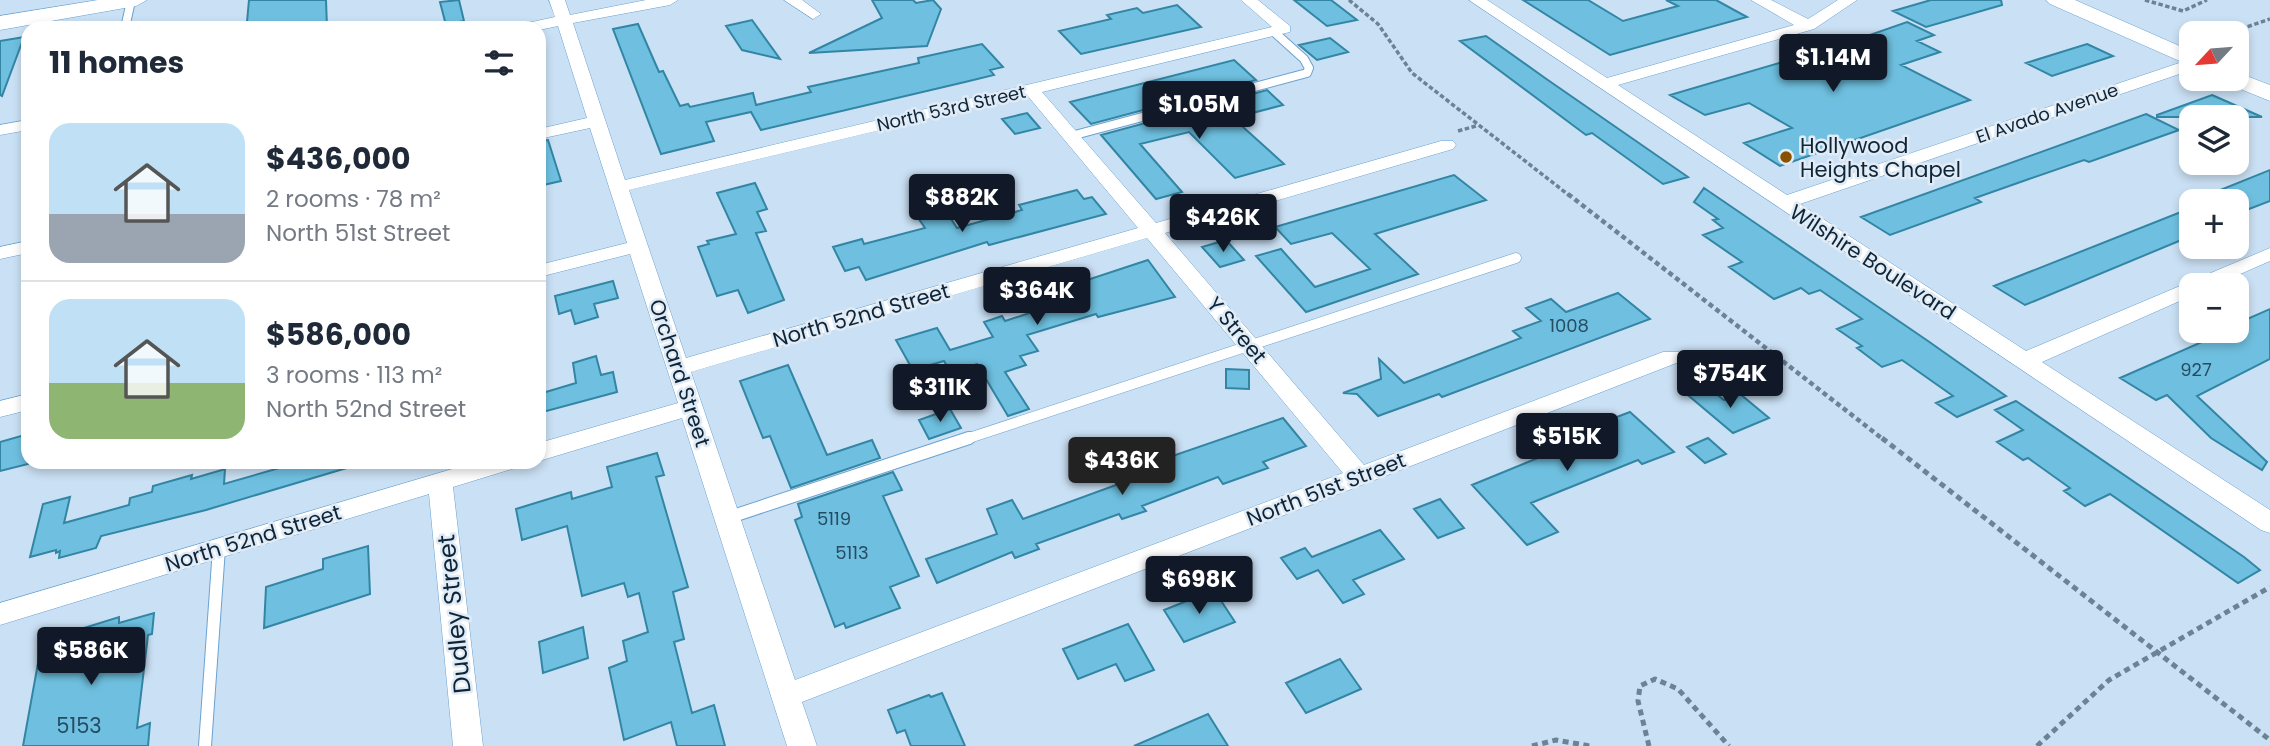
<!DOCTYPE html>
<meta charset="utf-8">
<style>
body{margin:0;font-family:Poppins,sans-serif;background:#f2f2f3;color:#1f2937;height:100vh;display:flex;flex-direction:column;font-size:26px;white-space:nowrap}
*{box-sizing:border-box;margin:0}
p{font-size:23px;color:#747a83}
.icon{flex:none;width:38px;height:38px;fill:none;stroke:currentColor;stroke-width:2;stroke-linecap:round;stroke-linejoin:round}
.map{position:relative;flex:1;overflow:hidden}
.drawer{position:absolute;left:21px;top:21px;width:525px;height:448px;display:flex;flex-direction:column;background:#fff;border-radius:21px;box-shadow:0 4px 10px #0003}
.drawer>*{flex:none}
.needle{width:46px;rotate:244deg}
.controls{position:absolute;left:2179px;top:21px;display:grid;gap:14px}
.controls a{display:grid;place-items:center;width:70px;height:70px;border-radius:14px;background:#fff;box-shadow:0 4px 10px #0003;font-size:35px}
.price{position:absolute;translate:-50% -60px;padding:0 16px;border-radius:7px;background:#111827;color:#fff;font-size:23px;line-height:46px;filter:drop-shadow(0 2px 4px #0008)}
.price::after{content:'';position:absolute;left:50%;top:42px;width:21px;height:16px;margin-left:-10px;background:inherit;clip-path:polygon(0 0,100% 0,50% 100%)}
.price.selected{background:#222;color:#fff}
ul{padding:0;list-style:none}
li{display:flex;align-items:center;gap:21px;height:175px;padding:0 28px}
li+li{border-top:2px solid #e0e1e3}
li span{display:grid;place-items:center;flex:none;width:196px;height:140px;border-radius:21px;color:#555}
li>.icon{margin-inline-start:auto}
span .icon{width:84px;height:84px;fill:#fffc;stroke-width:1}
li b{font-size:30px}
h2{display:flex;justify-content:space-between;align-items:center;height:84px;padding:0 28px;font-size:30px}
.map>svg:first-child{display:block}
.building{fill:#6fc0e0;stroke:#3286a4;stroke-width:2}
.lines{fill:none;stroke-linecap:round;stroke-linejoin:round}
.lane-far2-casing{stroke:#6aa2d1;stroke-width:10}
.lane-far1-casing{stroke:#6aa2d1;stroke-width:11}
.lane-casing{stroke:#6aa2d1;stroke-width:14}
.street-casing{stroke:#6aa2d1;stroke-width:1}
.secondary-casing{stroke:#6aa2d1;stroke-width:1}
.path-far2{stroke:#6c8396;stroke-width:3.5;stroke-dasharray:4.5 2.5;stroke-linecap:butt}
.path-far1{stroke:#6c8396;stroke-width:4.5;stroke-dasharray:5 3.5;stroke-linecap:butt}
.path{stroke:#6c8396;stroke-width:5;stroke-dasharray:6 4.5;stroke-linecap:butt}
.lane-far2{stroke:#fff;stroke-width:8}
.lane-far1{stroke:#fff;stroke-width:10}
.lane{stroke:#fff;stroke-width:12}
.street{fill:#fff;fill-rule:evenodd}
.secondary{fill:#fff;fill-rule:evenodd}
.poi-dot{fill:#885102;stroke:#e0ebf6;stroke-width:2.5}
.labels{text-anchor:middle;dominant-baseline:central;stroke-width:5;stroke-linejoin:round;paint-order:stroke}
.far-street-label{font-size:18px;fill:#0e2538;stroke:#e0ebf6}
.number-label{font-size:18px;fill:#264c62}
.poi-label{font-size:21px;fill:#0e2538;stroke:#e0ebf6;text-anchor:start}
.street-label{font-size:21px;fill:#0e2538;stroke:#e0ebf6}
.near-number-label{font-size:21px;fill:#264c62}
.near-street-label{font-size:24px;fill:#0e2538;stroke:#e0ebf6}
</style>
<div class="map">
<svg width="2270" height="746" viewBox="0 0 2270 746">
<rect width="100%" height="100%" fill="#cae0f4"/>
<path class="building" d="M249 0H326L327 28H251V22H247Z
M459 0 464 21 446 25 440 2Z
M872 0H913L916 3 933 0 941 9 927 46 809 53 882 18Z
M1294 0H1331L1357 20 1327 26Z
M1523 0H1588L1623 21 1678 6 1666 0H1716L1747 17 1610 55Z
M1931 0H2001L2002 5 1926 27 1893 11Z
M1177 5 1201 27 1081 54 1059 31 1111 19 1107 15 1137 8 1143 13Z
M752 20 780 59 742 50 726 26Z
M1907 22 1934 35 1917 41 1940 52 1901 65 1970 100 1780 166 1744 143 1792 128 1749 103 1705 115 1670 95 1847 43Z
M638 24 659 72 663 71 680 106 688 104 690 107 753 93 756 105 811 92 808 87 919 63 918 58 982 44 1003 67 990 70 994 75 965 82 761 130 751 112 706 122 714 141 661 154 613 29Z
M1486 36 1545 78 1688 177 1663 184 1592 133 1586 135 1460 41Z
M24 37 2 96 0 95V41Z
M1330 38 1348 52 1317 60 1299 45Z
M2087 44 2113 56 2052 76 2026 63Z
M1234 60 1256 80 1091 124 1070 102Z
M1267 90 1283 105 1233 118 1284 164 1235 178 1189 132 1140 144 1182 192 1156 199 1101 135Z
M2212 95 2262 117H2157V115Z
M1027 113 1040 128 1015 134 1002 119Z
M2146 114 2179 130 2089 162 2084 160 2029 179 1975 198 1981 202 1890 235 1861 217Z
M548 140 561 181 539 186V141Z
M2270 170V201L2236 214V201H2193Z
M1454 175 1486 200 1375 234 1418 274 1306 312 1256 256 1281 249 1315 287 1370 269 1332 233 1291 244 1275 227Z
M755 183 767 209 757 212 766 231 756 233 784 300 748 313 738 290 717 296 698 247 709 244 707 241 736 234 717 193Z
M1704 188 1928 341 2006 396 1957 417 1936 403 1953 396 1902 360 1882 367 1857 348 1862 346 1837 329 1862 319 1820 290 1809 294 1801 288 1774 299 1729 267 1742 262 1703 235 1723 228 1713 220 1718 219 1694 202Z
M1077 190 1084 199 1092 197 1106 214 989 245 987 242 866 280 859 267 845 271 833 247 862 239 864 244 925 228 914 212 942 205 957 228 1022 210 1019 205Z
M2191 208V236L2025 305 1994 286Z
M1226 240 1244 260 1220 267 1202 247Z
M1148 260 1175 297 1098 317 1096 314 1027 335 1038 351 1020 356 1026 365 1005 372 1029 409 1008 416 977 364 951 373 944 361 920 368V383L896 340 937 328 950 350 993 337 984 322 1002 316 1005 321 1042 309 1032 289 1052 283 1060 289Z
M613 281 618 298 594 304 598 317 575 324 571 310 559 314 555 296Z
M1618 293 1650 319 1442 397 1439 394 1378 416 1357 394 1343 393 1381 379 1379 359 1404 383 1521 338 1513 331 1541 321 1526 308 1551 299 1566 312Z
M2270 309V359L2197 396 2267 462 2262 470 2211 438 2167 395 2156 400 2120 378 2202 342 2200 340 2220 331H2236V324Z
M596 356 601 375 613 372 617 392 539 413V394L576 383 573 363Z
M788 365 827 455 872 440 880 458 791 488 770 436 763 438 740 381Z
M1226 369 1249 370V389L1226 388Z
M1709 388 1724 400 1740 394 1769 418 1733 433 1689 396Z
M2016 401 2244 557 2260 570 2238 583 2110 494 2085 506 2064 491 2070 488 2028 458 2023 460 1997 442 2023 430 1995 410Z
M950 409 961 428 929 439 919 420Z
M1630 412 1674 452 1642 464 1638 460 1531 503 1558 532 1527 545 1472 485 1606 430 1615 426 1609 420Z
M1283 418 1306 446 1263 462 1268 468 1223 484 1218 477 1142 506 1146 511 1122 519 1119 514 1036 544 1039 549 1015 558 1012 552 937 583 926 559 997 534 987 509 1012 500 1023 519 1157 470 1152 463Z
M28 434V464L0 471V442Z
M1708 438 1726 454 1705 463 1687 447Z
M657 453 664 475 656 477 688 587 673 592 684 639 674 642 692 713 714 705 725 746H677L671 722 624 740 609 668 627 661 623 641 648 632 639 593 628 597 624 583 582 596 567 526 522 540 516 509 571 492 572 499 612 487 607 467Z
M300 462H349L350 467 206 510 101 536 96 548 59 558 60 551 56 553V550L30 557 43 504 70 497 64 523 129 505 130 498 152 492 153 486 192 475 191 479 225 469 224 484Z
M893 472 902 490 883 496 919 576 890 587 900 608 846 628 844 623 835 627 795 520 802 517 798 504Z
M1440 499 1464 528 1438 538 1414 509Z
M1380 530 1404 559 1353 580 1364 594 1343 603 1318 570 1297 579 1281 558 1305 548 1312 557Z
M368 546 370 594 264 628 266 587 323 569V559Z
M1214 590 1235 622 1184 642 1164 610Z
M154 613 152 634 148 635 137 728 150 723 148 746H23L42 641 119 617V623Z
M1128 624 1154 670 1125 681 1116 664 1078 679 1063 649Z
M583 627 588 658 543 673 539 642Z
M1340 659 1361 689 1306 713 1286 683Z
M942 693 965 746H911L905 730 897 733 888 710 929 695 931 697Z
M1208 714 1228 746H1134Z"/>
<g class="lines">
<defs>
<path id="lane-far2" d="M125 28 131 1
M1071 136 1307 73 1309 68 1304 59 1273 31"/>
<path id="lane-far1" d="M963 440 1516 258"/>
<path id="lane" d="M727 518 969 438
M205 746 219 548"/>
<path id="street" d="M549 0H565L570 15 646 0H678L670 5 573 23 625 180 1272 27 1241 0H1258L1290 26V32L1042 92 1156 223 1441 141H1453L1456 145 1453 149 1165 233 1364 465 1663 352H1679L1682 357 1679 362 802 702 817 746H787L682 418 539 461V443L678 403 630 254 539 277V265L627 243 590 128 539 139V129L587 118 558 26 539 30 516 28 518 25 555 17ZM1027 95 1138 228 686 358 629 190ZM1147 238 1343 473 795 680 691 372Z
M784 0H802L821 14 813 19Z
M1469 0H1487L1607 78 1794 25 1751 0H1771L1808 19 1838 0H1857L1814 29 1618 85 1787 195 2191 59V70L1800 204 2026 351 2270 248V261L2215 285H2191V296L2042 362 2270 510V533L2261 530Z
M28 120V130L0 135V125Z
M28 241V253L0 259V247Z
M28 394V410L0 417V401Z
M476 462H518L515 468 453 487 483 746H453L429 494 0 625V603Z"/>
<path id="secondary" d="M98 0H147L136 6 0 30V16Z
M2046 0H2075L2191 51V66L2050 4Z
M2236 72 2270 85V101L2228 84 2224 79H2236Z"/>
</defs>
<use href="#lane-far2" class="lane-far2-casing"/>
<use href="#lane-far1" class="lane-far1-casing"/>
<use href="#lane" class="lane-casing"/>
<use href="#street" class="street-casing"/>
<use href="#secondary" class="secondary-casing"/>
<path class="path-far2" d="M1349 0 1378 24 1412 73 1570 196
M2145 0 2183 11 2207 0
M2241 29 2270 19
M1458 131 1476 126"/>
<path class="path-far1" d="M1568 194 1884 440"/>
<path class="path" d="M1882 438 2270 740
M1532 746 1556 740 1590 746
M1649 746 1638 701 1640 686 1655 679 1678 689 1729 746
M2037 746 2109 680 2270 587"/>
<use href="#lane-far2" class="lane-far2"/>
<use href="#lane-far1" class="lane-far1"/>
<use href="#lane" class="lane"/>
<use href="#street" class="street"/>
<use href="#secondary" class="secondary"/>
</g>
<circle class="poi-dot" cx="1786" cy="157" r="7"/>
<g class="labels">
<g class="far-street-label">
<text transform="translate(951 108) rotate(-13)">North 53rd Street</text>
<text transform="translate(2047 113) rotate(-19)">El Avado Avenue</text>
</g>
<g class="number-label">
<text x="1569" y="325">1008</text>
<text x="2196" y="369">927</text>
<text x="834" y="518">5119</text>
<text x="852" y="552">5113</text>
</g>
<g class="poi-label">
<text x="1800" y="145">Hollywood<tspan x="1800" dy="24">Heights Chapel</tspan></text>
</g>
<g class="street-label">
<text transform="translate(1873 262) rotate(33)">Wilshire Boulevard</text>
<text transform="translate(861 315) rotate(-16)">North 52nd Street</text>
<text transform="translate(1237 330) rotate(50)">Y Street</text>
<text transform="translate(680 373) rotate(72)">Orchard Street</text>
<text transform="translate(1326 489) rotate(-21)">North 51st Street</text>
<text transform="translate(253 538) rotate(-17)">North 52nd Street</text>
</g>
<g class="near-number-label">
<text x="79" y="725">5153</text>
</g>
<g class="near-street-label">
<text transform="translate(454 614) rotate(-96)">Dudley Street</text>
</g>
</g>
</svg>
<div class="controls">
<a><svg class="needle" viewBox="-14 -14 28 28"><path d="M0-13l5 13h-10z" fill="#e53935"/><path d="M0 13l5-13h-10z" fill="#747a83"/></svg></a>
<a><svg class="icon" aria-label="layers" viewBox="0 0 24 24"><path d="M12 4l9 5-9 5-9-5zM3 14l9 5 9-5"/></svg></a>
<a>+</a>
<a>−</a>
</div>
<b class="price" style="left:1833px;top:94px">$1.14M</b>
<b class="price" style="left:1199px;top:141px">$1.05M</b>
<b class="price" style="left:962px;top:234px">$882K</b>
<b class="price" style="left:1223px;top:254px">$426K</b>
<b class="price" style="left:1037px;top:327px">$364K</b>
<b class="price" style="left:1730px;top:410px">$754K</b>
<b class="price" style="left:940px;top:424px">$311K</b>
<b class="price" style="left:1567px;top:473px">$515K</b>
<b class="price selected" style="left:1122px;top:497px">$436K</b>
<b class="price" style="left:1199px;top:616px">$698K</b>
<b class="price" style="left:91px;top:687px">$586K</b>
<section class="drawer">
<h2>11 homes<svg class="icon" aria-label="filters" viewBox="0 0 24 24"><path d="M4 7h16M4 17h16"/><circle cx="9" cy="7" r="2"/><circle cx="15" cy="17" r="2"/></svg></h2>
<ul>
<li><span style="background:linear-gradient(#bfe0f5 65%,#9aa5b1 0)"><svg class="icon" aria-label="home" viewBox="0 0 24 24"><path d="M3 11l9-7 9 7M6 9v11h12V9"/></svg></span><div><b>$436,000</b><p>2 rooms · 78 m²</p><p>North 51st Street</p></div></li>
<li><span style="background:linear-gradient(#bfe0f5 60%,#8fb573 0)"><svg class="icon" aria-label="home" viewBox="0 0 24 24"><path d="M3 11l9-7 9 7M6 9v11h12V9"/></svg></span><div><b>$586,000</b><p>3 rooms · 113 m²</p><p>North 52nd Street</p></div></li>
</ul>
</section>
</div>
